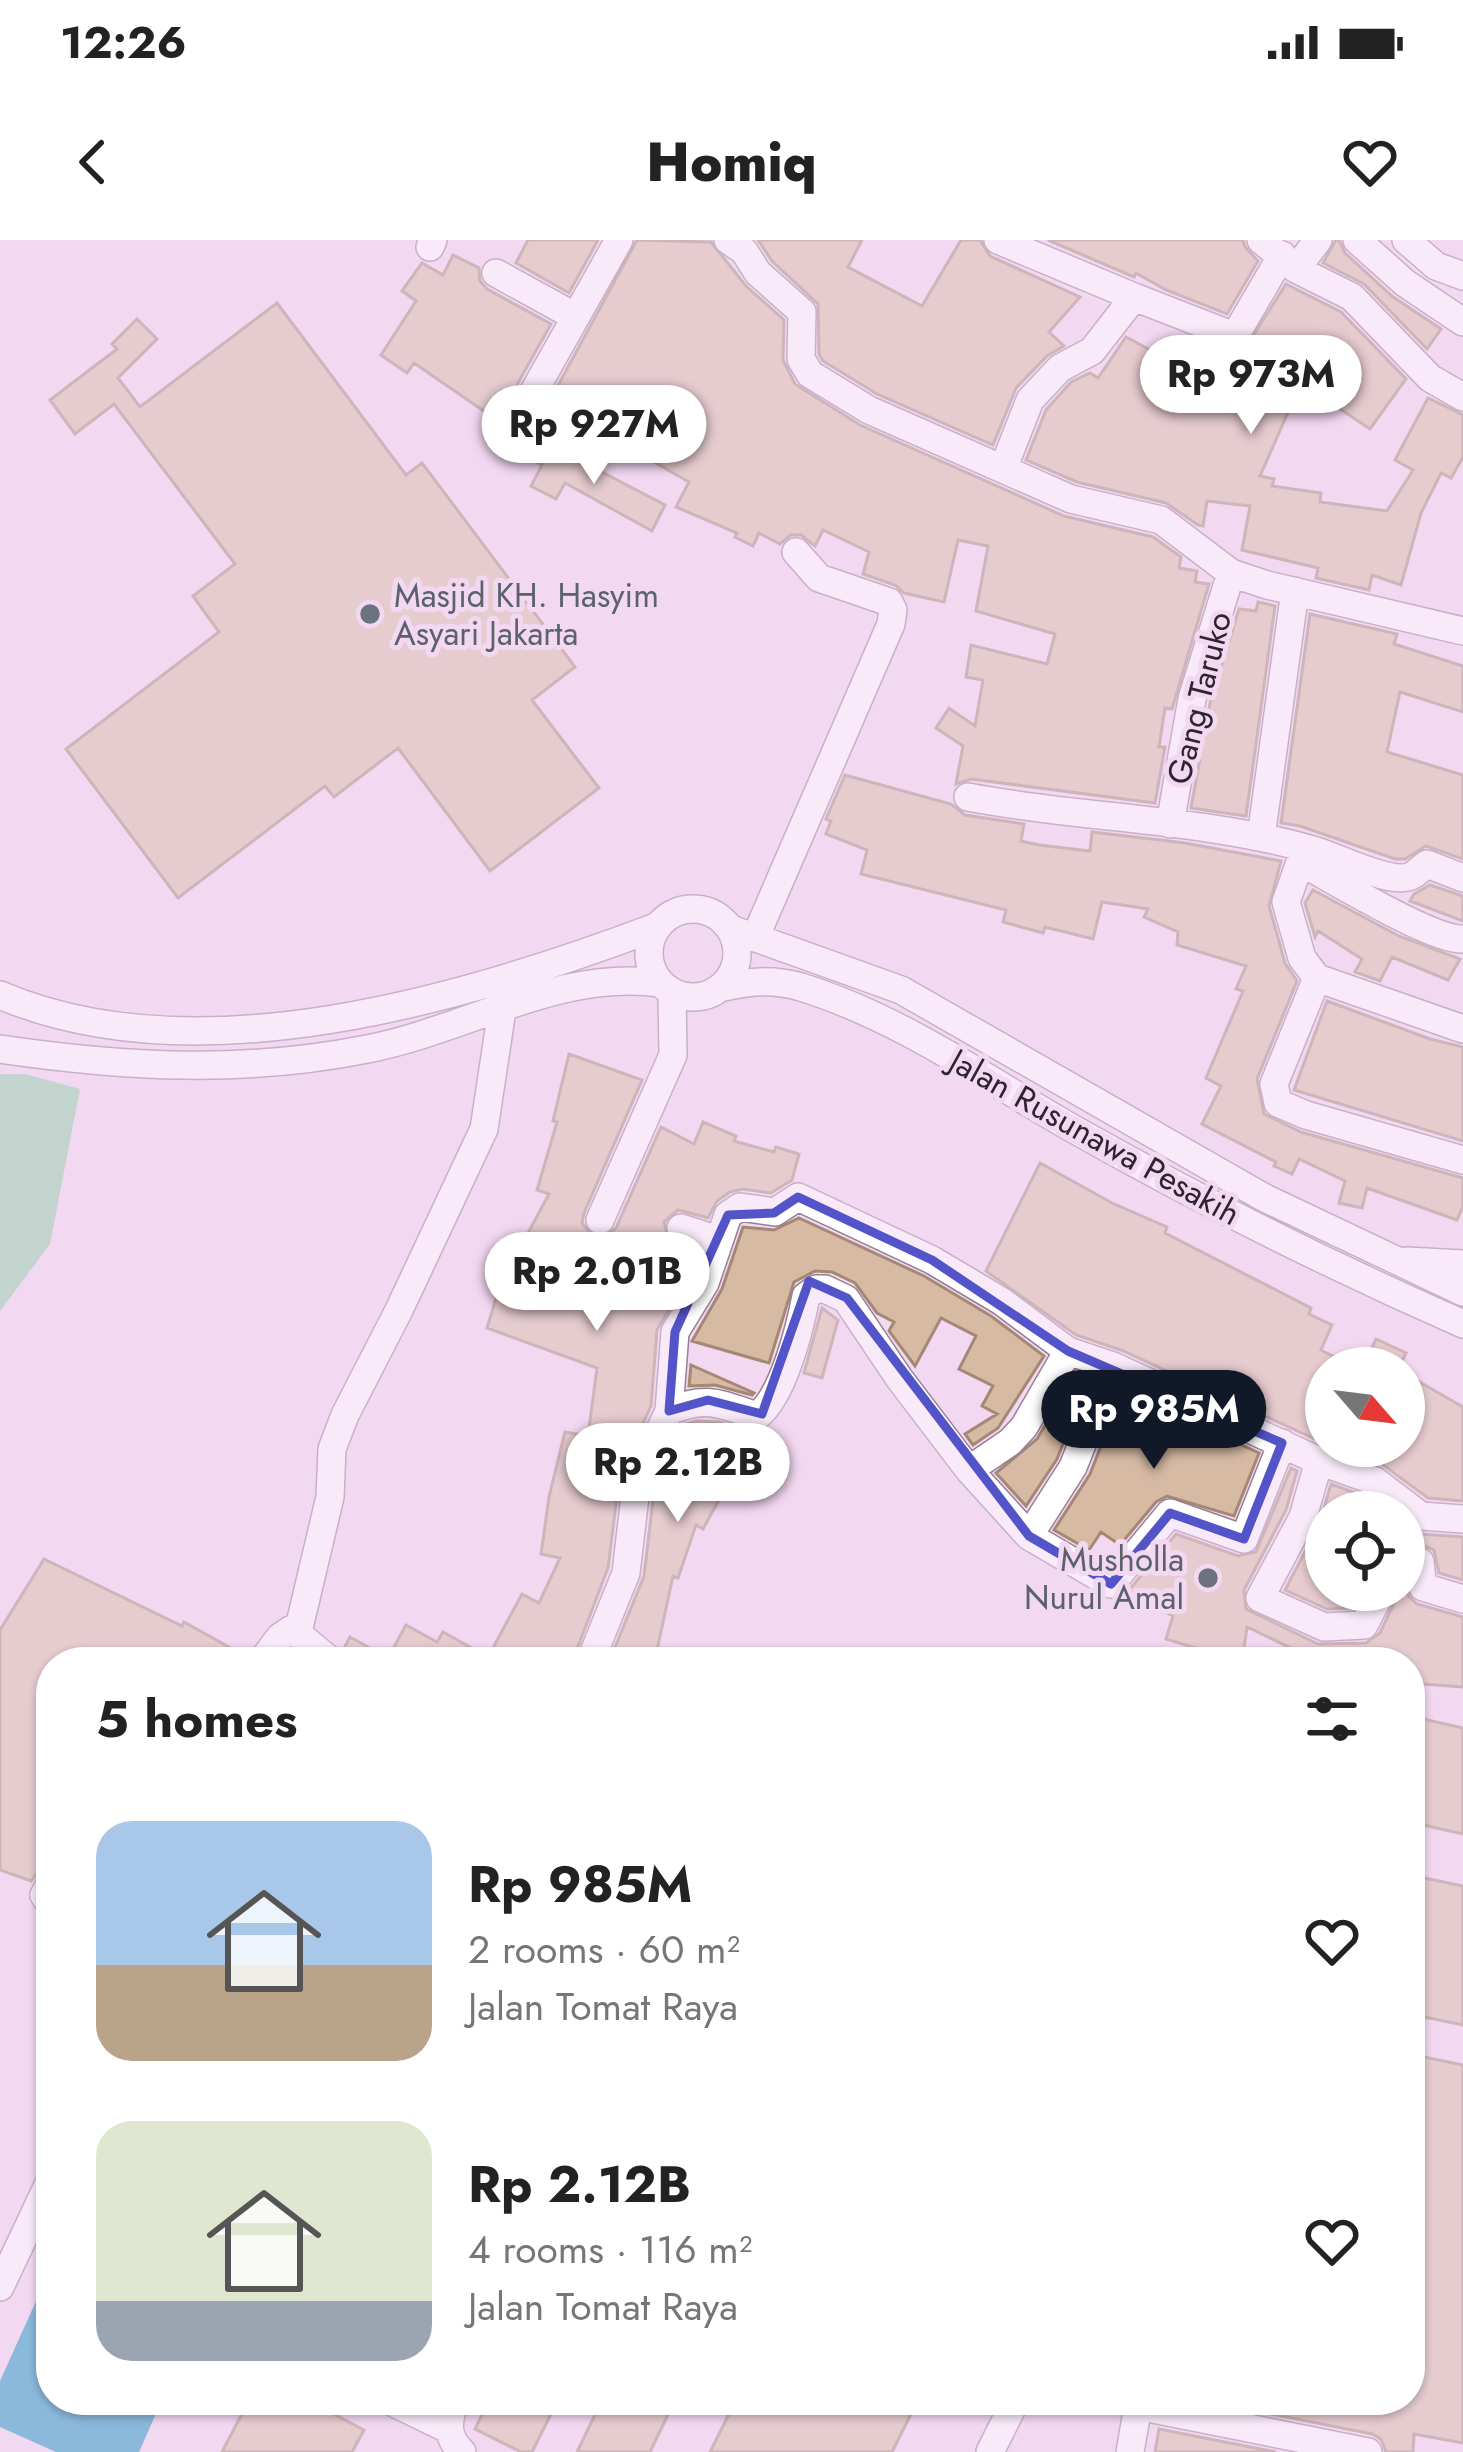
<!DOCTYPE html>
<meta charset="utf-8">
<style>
body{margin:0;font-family:Jost,sans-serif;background:#f2f2f2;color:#222;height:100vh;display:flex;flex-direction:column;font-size:45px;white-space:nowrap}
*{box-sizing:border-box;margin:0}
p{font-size:39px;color:#767676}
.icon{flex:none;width:66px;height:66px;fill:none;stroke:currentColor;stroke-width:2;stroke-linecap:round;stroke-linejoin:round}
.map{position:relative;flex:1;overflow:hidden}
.sheet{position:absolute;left:36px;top:1407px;width:1389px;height:768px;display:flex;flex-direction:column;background:#fff;border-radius:48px;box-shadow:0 3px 9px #0004}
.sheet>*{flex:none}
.needle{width:78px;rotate:118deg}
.tools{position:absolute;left:1305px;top:1107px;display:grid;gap:24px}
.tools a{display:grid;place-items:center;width:120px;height:120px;border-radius:50%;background:#fff;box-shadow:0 3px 9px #0004;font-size:60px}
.price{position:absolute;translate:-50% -102px;padding:0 27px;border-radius:42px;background:#fff;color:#222;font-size:39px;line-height:78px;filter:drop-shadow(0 3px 6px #0008)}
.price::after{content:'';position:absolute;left:50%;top:72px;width:36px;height:27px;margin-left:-18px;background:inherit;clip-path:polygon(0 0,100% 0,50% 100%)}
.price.selected{background:#111827;color:#fff}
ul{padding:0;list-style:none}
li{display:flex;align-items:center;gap:36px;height:300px;padding:0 60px}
li span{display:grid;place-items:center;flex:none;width:336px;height:240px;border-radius:36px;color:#555}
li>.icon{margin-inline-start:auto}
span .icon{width:144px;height:144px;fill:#fffc;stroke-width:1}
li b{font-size:51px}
h2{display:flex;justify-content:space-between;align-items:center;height:144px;padding:0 60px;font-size:51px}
.status{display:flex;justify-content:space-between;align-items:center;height:84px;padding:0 60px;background:#fff;direction:ltr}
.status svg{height:33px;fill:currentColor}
header{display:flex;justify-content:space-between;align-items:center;height:156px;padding:0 60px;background:#fff;font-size:54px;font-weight:800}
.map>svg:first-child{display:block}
.green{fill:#8acda0}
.water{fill:#0f92c1}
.building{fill:#d7baa4;stroke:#a48873;stroke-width:3}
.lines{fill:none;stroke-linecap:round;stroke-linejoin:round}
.minor-casing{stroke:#967e95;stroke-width:30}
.minor{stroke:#fff;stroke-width:27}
.marked{fill:none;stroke:#5353ca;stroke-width:9;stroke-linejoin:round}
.worship-dot{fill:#6b7280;stroke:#f3d8f2;stroke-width:4.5}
.labels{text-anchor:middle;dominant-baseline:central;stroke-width:10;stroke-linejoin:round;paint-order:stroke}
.worship-label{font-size:33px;fill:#5b616d;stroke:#f3d8f2;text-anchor:start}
.street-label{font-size:33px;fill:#2e242d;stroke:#f3d8f2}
</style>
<div class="status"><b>12:26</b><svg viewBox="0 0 49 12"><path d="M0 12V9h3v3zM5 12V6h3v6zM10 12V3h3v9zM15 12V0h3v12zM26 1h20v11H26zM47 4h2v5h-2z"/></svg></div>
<header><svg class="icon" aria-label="back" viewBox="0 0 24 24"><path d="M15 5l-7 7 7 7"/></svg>Homiq<svg class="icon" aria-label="heart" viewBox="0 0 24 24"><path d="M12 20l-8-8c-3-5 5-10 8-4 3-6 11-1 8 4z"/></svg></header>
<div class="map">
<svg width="1463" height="2212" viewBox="0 0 1463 2212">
<rect width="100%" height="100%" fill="#f3d8f2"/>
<path class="green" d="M0 834H25L80 849 50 1004 0 1071Z"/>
<path class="water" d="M51 2028V2160H162L139 2212H56L0 2187V2141Z"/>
<path class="building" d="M528 0H598L569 53 516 23Z
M637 0 711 2 746 46 784 80 783 120 795 144 860 185 1064 276 1153 297 1181 317 1179 328 1197 331 1195 342 1209 344 1172 469 1165 468 1159 507H1165L1155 563 971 539 956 544 963 506 936 488 949 468 975 486 983 440 966 437 971 405 1047 424 1055 394 976 371 988 306 958 300 944 362 904 353 895 345 863 334 869 312 823 290 815 306 801 295H791L780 304 759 293 753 306 735 297 737 293 676 267 689 242 549 162Z
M758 0H862L848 27 922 66 961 0H980L990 16 1080 57 1049 92 1064 106 1047 116 1016 148 993 205 877 154 823 121 819 114 818 64 772 21Z
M1048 0H1243L1245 7 1258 21 1227 74 1166 50 1136 33 1134 37Z
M1336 0H1339L1345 13 1393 57 1441 89 1427 109 1364 44 1323 23Z
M453 15 479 28 480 41 487 49 551 84 497 180 414 123 407 133 381 115 416 61 402 51 422 23 443 35Z
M1286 44 1341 72 1406 139 1370 189 1301 143 1260 236 1274 239 1272 246 1321 253 1320 262 1387 271 1413 230 1395 220 1428 158 1463 175V217L1451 238 1441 233 1421 273 1401 345 1372 335 1369 350 1316 338 1318 328 1242 310 1250 266 1207 261 1203 286 1198 285 1166 263 1077 242 1026 220 1046 170 1071 142 1090 133 1098 138 1126 97 1176 124 1191 98 1223 111 1244 110Z
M277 63 406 235 422 223 575 427 532 460 599 548 490 631 398 508 334 557 325 546 178 658 66 509 219 392 193 356 235 324 114 164 75 194 50 160 117 109 112 104 137 79 157 99 118 138 140 167Z
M546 203 665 265 652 291 565 243 556 259 531 246 542 225 536 222Z
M1258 362 1275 366 1246 576 1191 568 1210 463 1239 369 1256 371Z
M1310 374 1397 394 1394 404 1463 426V472L1400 452 1387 512 1463 535V619L1426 606 1405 619H1395L1300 586 1281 583Z
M845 535 951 564 965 575 1024 584 1021 601 1039 605 1090 611 1092 592 1185 603 1281 621 1269 666 1285 723 1297 741 1257 839 1264 874 1301 892 1463 938V966L1457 980 1367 948 1362 968 1339 963 1345 941 1299 919 1292 934 1274 926 1276 922 1202 884 1221 846 1206 838 1243 751 1236 749 1246 726 1177 705 1178 692 1144 677 1148 669 1102 662 1093 699 1045 687 1043 693 1003 682 1006 670 861 634 867 610 826 594 831 581 826 579Z
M1430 645 1463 656V681L1410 661 1414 654Z
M1313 650 1399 696 1460 719 1448 740 1392 717 1380 741 1355 732 1362 719 1318 691 1315 697 1305 663Z
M1327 761 1430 799 1463 807V901L1294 850Z
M569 814 642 840 584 973 582 983 592 996 603 998 616 988 661 887 694 904 703 882 736 896 734 901 774 912 776 907 799 914 792 940 771 953 743 949 730 952 717 961 708 978 678 970 664 982 669 1001 697 1012 689 1035 657 1090 651 1166 620 1232 608 1328 572 1422H542L524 1413 519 1422H350L344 1408 350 1397 388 1418 406 1385 437 1402 443 1392 488 1417 522 1354 539 1363 560 1318 541 1314 549 1257 565 1192 588 1196 597 1128 487 1088 500 1045 549 954 537 950 557 882 553 881Z
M1040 923 1112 963 1167 987 1165 993 1311 1068 1309 1074 1332 1085 1321 1110 1357 1128H1326V1204L1121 1110 1076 1095 986 1031Z
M799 978 924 1036 991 1076 1044 1116 998 1188 973 1205 965 1194 997 1174 982 1166 993 1146 959 1129 976 1096 941 1078 915 1126 889 1091 894 1082 877 1073 855 1043 832 1032 815 1031 794 1042 769 1123 692 1101 722 1049 743 987 774 990Z
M822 1068 838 1080 822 1138 804 1133Z
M1376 1099 1406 1113 1399 1128H1362Z
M691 1125 754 1153 752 1155 715 1145 689 1146Z
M1076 1133 1089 1137 1057 1219 1026 1266 996 1233 1037 1199Z
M1404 1133 1463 1167V1261L1428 1258 1382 1224 1331 1206H1404Z
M1123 1150 1259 1213 1234 1276 1167 1256 1156 1262 1120 1305 1101 1292 1089 1310 1054 1290 1090 1234Z
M697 1181 719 1182 750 1193 736 1223 738 1225 703 1289 696 1285 678 1338 673 1336 657 1410 651 1422H609L644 1336 655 1244 682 1185Z
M1291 1228 1297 1231 1286 1270 1244 1350 1246 1369 1318 1404 1366 1403 1380 1393 1400 1350H1404V1340L1409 1357 1417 1364 1463 1377V1447L1410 1443V1422H1333L1318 1416 1316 1420 1247 1387 1242 1422 1208 1419 1209 1412 1166 1399 1173 1376 1132 1357 1134 1353 1129 1350 1176 1294 1238 1316 1256 1312Z
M1331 1244 1366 1257 1386 1272H1326V1350H1362L1353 1368 1327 1369 1285 1350 1319 1285Z
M1404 1286 1420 1294 1463 1297V1340L1439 1333 1434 1310 1404 1297Z
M44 1319 182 1386 184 1382 245 1416 243 1422H95L81 1415 78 1422H51V1625L41 1628 31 1641 0 1630V1390Z
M1410 1476 1463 1488V1594L1410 1582Z
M1410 1635 1463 1646V1785L1410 1774Z
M1410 1814 1463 1825V2203L1414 2194 1413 2212H1386L1381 2199 1372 2194 1200 2160H1410Z
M249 2160H307L364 2190 352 2212H222Z
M489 2160H558L532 2212H521L475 2189Z
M602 2160H675L650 2212H577Z
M736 2160H918L892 2212H710Z
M1159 2189 1276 2212H1155Z"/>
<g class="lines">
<defs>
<path id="minor" d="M728 0 744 11 758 33 802 72 801 119 810 134 869 170 1071 259 1161 280 1231 333 1267 345 1463 391
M998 0 1134 57
M1261 0 1296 29 1352 57 1430 138 1463 157
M1357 0 1405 43 1463 82
M1406 0 1436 26 1463 36
M430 7 433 0
M1296 29 1318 0
M496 33 574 76
M524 169 619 0
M1003 229 1030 160 1060 128 1092 111 1134 57 1229 94H1236L1282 15
M968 557C1082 579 1206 578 1316 611 1338 617 1393 647 1413 635 1418 632 1422 627 1427 624L1463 638
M1170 584 1192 459 1231 333
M1261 597 1295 351
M1305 608 1286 662 1302 718 1317 738 1463 789
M1300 622C1333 639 1431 700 1463 699
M649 713a44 44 0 1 1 88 0a44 44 0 1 1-88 0Z
M731 689 901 750 1263 957 1463 1052
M755 698 891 384 893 370 889 362 819 338 796 312
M1317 738 1274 844 1278 863 1306 875 1463 920
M720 748C749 741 773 739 801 747 901 778 987 840 1077 891 1203 962 1331 1026 1463 1084
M0 755C197 839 465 759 656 687
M0 809C125 827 242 834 367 809 466 790 558 729 660 743
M600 980 673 815 672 753
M681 988 719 1000
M1407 1021 1463 1024
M1068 1111 1113 1126 1319 1221 1375 1241 1421 1276 1463 1279
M669 1171 675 1092 705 1043 728 975 740 967 775 972 798 957 932 1020 1001 1061 1068 1111 1024 1187 1010 1202 969 1230
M1319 1221 1303 1277 1260 1358 1324 1387 1364 1385 1382 1350
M1029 1296 1073 1227 1113 1126
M1404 1315 1420 1322 1423 1347 1463 1359
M298 1392 330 1257 332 1209 345 1175 399 1070 484 889 502 770 500 740
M261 1422 280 1397 292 1389 332 1422
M590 1422 626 1333 637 1239 669 1171C707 1155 720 1164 757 1176 783 1157 800 1088 806 1056L816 1049H825L846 1059 899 1138 969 1230 1029 1296 1111 1344 1170 1273 1244 1299 1282 1203
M51 1643 44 1655 51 1666
M0 2047 51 1939
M388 2160 448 2189
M455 2160C448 2181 445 2196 462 2212
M1126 2160 1138 2166 1368 2212
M990 2212 1016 2160
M1130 2212 1138 2166"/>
</defs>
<use href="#minor" class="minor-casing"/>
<use href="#minor" class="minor"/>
</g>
<path d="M0 0H1463V2212H0ZM798 957 932 1020 1068 1111 1282 1203 1244 1299 1170 1273 1111 1344 1029 1296 847 1058 809 1041 762 1174 708 1160 669 1171 675 1092 728 975 774 973Z" fill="#f3d8f2" fill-opacity=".55" fill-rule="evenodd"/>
<path class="marked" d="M798 957 932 1020 1068 1111 1282 1203 1244 1299 1170 1273 1111 1344 1029 1296 847 1058 809 1041 762 1174 708 1160 669 1171 675 1092 728 975 774 973Z"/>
<g class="worship-dot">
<circle cx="370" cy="374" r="12"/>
<circle cx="1208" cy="1338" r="12"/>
</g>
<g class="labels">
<g class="worship-label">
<text x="394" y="355">Masjid KH. Hasyim<tspan x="394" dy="38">Asyari Jakarta</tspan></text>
<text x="1184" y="1319" text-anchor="end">Musholla<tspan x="1184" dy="38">Nurul Amal</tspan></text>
</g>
<g class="street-label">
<text transform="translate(1199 458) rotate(-76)">Gang Taruko</text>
<text transform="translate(1095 897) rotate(29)">Jalan Rusunawa Pesakih</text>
</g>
</g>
</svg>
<div class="tools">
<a><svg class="needle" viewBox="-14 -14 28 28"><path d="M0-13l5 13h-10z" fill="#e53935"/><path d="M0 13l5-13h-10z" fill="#767676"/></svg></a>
<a><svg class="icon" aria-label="locate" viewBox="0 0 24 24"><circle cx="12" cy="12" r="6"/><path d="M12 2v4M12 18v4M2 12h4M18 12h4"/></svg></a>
</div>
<b class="price" style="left:1251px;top:197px">Rp 973M</b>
<b class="price" style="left:594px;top:247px">Rp 927M</b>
<b class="price" style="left:597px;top:1094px">Rp 2.01B</b>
<b class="price selected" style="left:1154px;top:1232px">Rp 985M</b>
<b class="price" style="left:678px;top:1285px">Rp 2.12B</b>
<section class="sheet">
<h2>5 homes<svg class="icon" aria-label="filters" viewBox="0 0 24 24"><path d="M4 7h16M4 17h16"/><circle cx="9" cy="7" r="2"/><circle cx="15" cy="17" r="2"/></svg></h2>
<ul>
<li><span style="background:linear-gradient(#a9c7e8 60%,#b9a48a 0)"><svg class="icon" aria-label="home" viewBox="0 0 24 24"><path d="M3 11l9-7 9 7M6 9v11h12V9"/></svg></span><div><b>Rp 985M</b><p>2 rooms · 60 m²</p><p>Jalan Tomat Raya</p></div><svg class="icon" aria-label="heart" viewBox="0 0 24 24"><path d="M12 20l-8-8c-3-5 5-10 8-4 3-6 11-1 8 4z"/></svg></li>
<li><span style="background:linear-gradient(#dfe7d0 75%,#9aa5b1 0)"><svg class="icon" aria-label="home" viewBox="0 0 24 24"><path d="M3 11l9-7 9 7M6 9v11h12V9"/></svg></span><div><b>Rp 2.12B</b><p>4 rooms · 116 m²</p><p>Jalan Tomat Raya</p></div><svg class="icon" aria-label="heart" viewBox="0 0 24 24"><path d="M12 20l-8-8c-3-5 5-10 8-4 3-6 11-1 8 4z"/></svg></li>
</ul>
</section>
</div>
